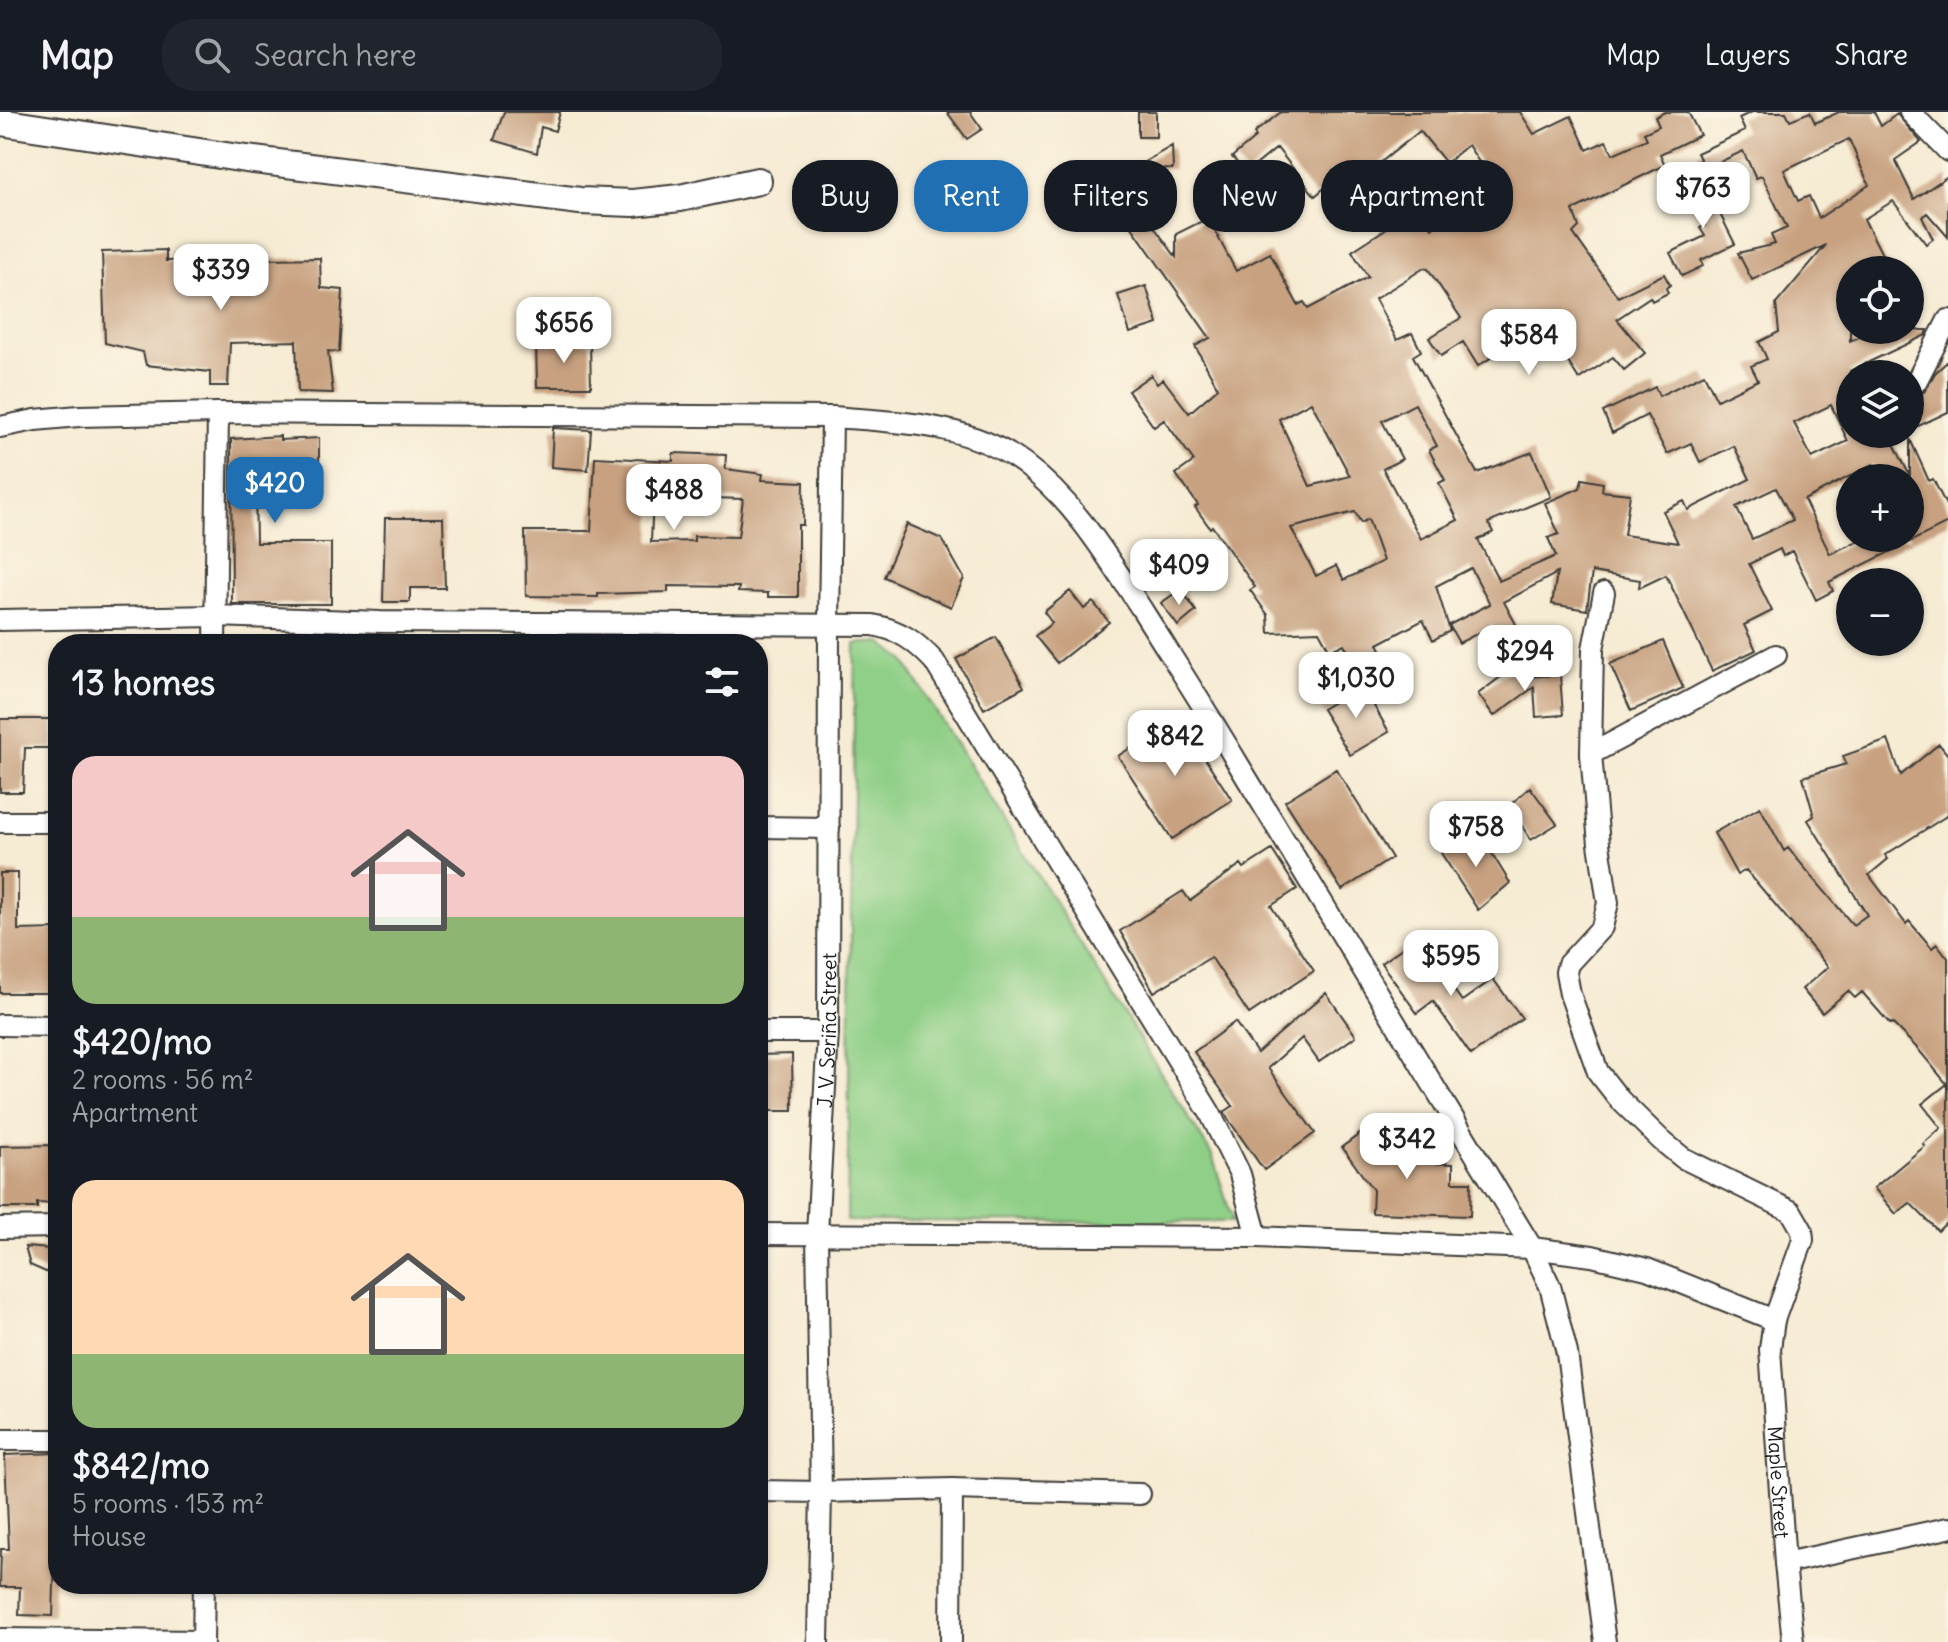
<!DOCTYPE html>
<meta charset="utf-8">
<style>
body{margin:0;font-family:Delius,sans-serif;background:#20242c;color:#f1f3f6;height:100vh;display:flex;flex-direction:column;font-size:30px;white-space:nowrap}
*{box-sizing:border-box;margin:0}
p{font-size:26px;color:#9ea1a6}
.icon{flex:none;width:44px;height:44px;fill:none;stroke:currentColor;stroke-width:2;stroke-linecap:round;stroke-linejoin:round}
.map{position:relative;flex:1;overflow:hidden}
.drawer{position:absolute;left:48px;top:522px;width:720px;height:960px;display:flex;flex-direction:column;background:#171b24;border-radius:32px;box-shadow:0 2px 6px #0004}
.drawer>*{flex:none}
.banner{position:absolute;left:792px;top:48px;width:760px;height:72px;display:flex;gap:16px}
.fabs{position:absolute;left:1836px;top:144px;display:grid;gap:16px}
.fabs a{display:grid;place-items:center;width:88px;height:88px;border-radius:50%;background:#171b24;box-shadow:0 2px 6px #0004;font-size:40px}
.price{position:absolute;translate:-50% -68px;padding:0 18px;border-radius:16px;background:#fff;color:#222;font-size:26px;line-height:52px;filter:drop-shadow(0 2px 4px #0008)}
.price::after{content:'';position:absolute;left:50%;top:48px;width:24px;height:18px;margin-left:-12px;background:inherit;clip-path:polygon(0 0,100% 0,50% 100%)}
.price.active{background:#1f6fb2;color:#fff}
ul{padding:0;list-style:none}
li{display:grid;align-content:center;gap:16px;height:424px;padding:0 24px}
li span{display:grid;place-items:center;height:248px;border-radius:24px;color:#555}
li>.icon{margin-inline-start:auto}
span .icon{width:144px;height:144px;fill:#fffc;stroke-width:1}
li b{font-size:34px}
h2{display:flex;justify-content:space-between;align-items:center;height:96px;padding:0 24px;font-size:34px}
.pill{padding:0 28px;border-radius:32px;background:#171b24;box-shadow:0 2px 6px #0004;font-size:28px;line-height:72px}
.pill.active{background:#1f6fb2;color:#fff}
header{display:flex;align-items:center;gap:48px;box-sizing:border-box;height:112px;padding:0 40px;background:#171b24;border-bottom:2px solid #363941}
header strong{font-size:38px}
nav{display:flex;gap:44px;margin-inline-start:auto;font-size:28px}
.search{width:560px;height:72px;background:#20242c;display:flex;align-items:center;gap:20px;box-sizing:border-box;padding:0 28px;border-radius:32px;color:#9ea1a6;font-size:30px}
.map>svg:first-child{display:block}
.green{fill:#8fcf87;stroke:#567652;stroke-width:2}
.building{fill:#c7a180;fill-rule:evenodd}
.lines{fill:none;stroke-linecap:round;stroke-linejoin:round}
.minor-casing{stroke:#3d3b37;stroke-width:24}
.tertiary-casing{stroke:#3d3b37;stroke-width:30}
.minor{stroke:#fff;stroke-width:20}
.tertiary{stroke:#fff;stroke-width:26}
.labels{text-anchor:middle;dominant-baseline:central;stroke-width:8;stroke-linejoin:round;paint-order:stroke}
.street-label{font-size:20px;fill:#1c1c1c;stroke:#fcf5e5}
</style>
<header>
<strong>Map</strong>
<div class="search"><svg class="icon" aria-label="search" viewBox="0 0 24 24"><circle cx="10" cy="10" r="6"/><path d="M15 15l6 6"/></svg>Search here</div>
<nav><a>Map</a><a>Layers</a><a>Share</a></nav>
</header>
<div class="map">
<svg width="1948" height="1530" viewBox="0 0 1948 1530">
<rect width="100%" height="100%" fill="#fcf5e5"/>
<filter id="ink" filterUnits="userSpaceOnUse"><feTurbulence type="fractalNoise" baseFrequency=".0125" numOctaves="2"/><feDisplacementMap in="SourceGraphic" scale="16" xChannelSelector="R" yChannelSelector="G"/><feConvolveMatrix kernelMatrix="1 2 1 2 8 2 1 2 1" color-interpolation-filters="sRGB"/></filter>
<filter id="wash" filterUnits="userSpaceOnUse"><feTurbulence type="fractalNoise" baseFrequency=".006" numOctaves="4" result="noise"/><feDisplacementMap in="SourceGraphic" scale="32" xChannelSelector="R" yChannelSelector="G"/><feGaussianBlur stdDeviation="1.8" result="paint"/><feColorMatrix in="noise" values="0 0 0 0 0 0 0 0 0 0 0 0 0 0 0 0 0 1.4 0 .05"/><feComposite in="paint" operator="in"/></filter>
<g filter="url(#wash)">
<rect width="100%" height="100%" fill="#f6ebd3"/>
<path class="green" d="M881 530 904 548 1212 1043 1233 1110 847 1109 855 532Z"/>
<g id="blocks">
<path class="building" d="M504 0H560L555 19 541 15 537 41 494 28Z
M947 0H970L982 17 967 27Z
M1138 0H1156V25H1138Z
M1281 0H1520L1534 22 1571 4 1587 38 1606 29 1613 42 1647 27 1644 21 1659 14 1655 5 1665 0H1688L1700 23 1660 42 1665 53 1573 98 1579 115 1573 121 1618 185 1664 162 1670 173 1666 176 1668 181 1652 189 1650 185 1617 207 1645 241 1624 258 1613 245 1579 267 1557 233 1537 246 1523 225 1478 254 1463 230 1441 244 1429 226 1461 206 1428 157 1424 156 1375 187 1397 228 1412 221 1421 239 1413 244 1477 361 1532 340 1551 385 1488 411 1493 420 1478 428 1499 469 1556 444 1548 426 1559 422 1545 391 1580 376 1582 367 1603 371 1602 379 1630 382 1624 423 1678 431 1663 399 1684 389 1688 398 1750 367 1734 334 1700 350 1691 331 1667 342 1647 303 1612 321 1603 300 1655 275 1659 284 1704 262 1717 288 1758 268 1751 254 1767 247 1759 230 1779 220 1776 192 1826 133 1752 168 1738 141 1775 132 1771 123 1787 116 1762 64 1756 66 1743 39 1705 57 1697 41 1745 19 1739 6 1752 0H1786L1790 8 1810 0 1815 11 1839 0H1874L1881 14 1897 2 1921 30 1895 48 1914 87 1948 64V125L1927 101 1922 105 1933 127 1926 132 1893 89 1864 107 1890 158H1850V229L1873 218H1928L1926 223 1850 259V322H1889L1910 364V327L1929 369 1933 367 1948 397V411L1829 470 1833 479 1816 488 1792 439 1783 444 1780 437 1749 452 1772 499 1744 513 1756 538 1712 559 1666 463 1639 476 1640 468 1592 460 1587 498 1552 492 1557 461 1504 490 1518 516 1500 525 1494 513 1459 531 1449 513 1490 492 1471 456 1436 474 1450 519 1433 528 1423 508 1378 532 1381 537 1354 551 1344 532 1330 539 1319 519 1269 521 1268 503 1250 478 1255 475 1212 414 1210 416 1195 395 1198 393 1176 362 1194 349 1164 308 1154 315 1128 279 1151 263 1157 272 1163 267 1189 301 1218 276 1195 234 1210 226 1103 74 1172 34 1173 57 1136 58 1145 74 1131 83 1176 145V122L1208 106 1236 159 1270 141 1298 193 1304 190 1308 197 1368 165 1352 139 1387 116 1342 61 1315 84 1277 36 1246 61 1232 45 1256 25 1254 21ZM1420 19 1446 51 1468 33 1503 87 1467 110 1459 99 1432 116 1407 77 1403 80 1380 51ZM1849 27 1869 73 1819 106 1809 84 1798 89 1784 58ZM1311 290 1350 364 1310 374 1279 307ZM1415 292 1437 334 1429 338 1445 368 1439 371 1458 408 1421 427 1383 357 1402 347 1382 309ZM1831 293 1848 329 1812 346 1794 311ZM1873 352 1880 366H1910V426H1864L1830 442 1804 388ZM1776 376 1793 408 1752 427 1736 395ZM1355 400 1361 411 1368 407 1383 449 1344 468 1336 454 1316 464 1291 416Z
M1700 62 1735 132 1701 148 1703 154 1682 164 1670 141 1705 124 1700 116 1705 113 1684 70Z
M166 138V149L320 146 321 176 343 178 339 240 328 239 333 281 298 280 296 229 230 231 228 274H210V260L146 253 143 240 105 231 102 140Z
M1146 174 1158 212 1130 221 1118 183Z
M590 231 591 275H537L536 232Z
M1948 249V300L1910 318V285L1924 280 1935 261Z
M553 316 591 318 588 358 551 355Z
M280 324V328L319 326V383L255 376 256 431H331V492H232L231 327Z
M673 341 726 343 725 357 763 362 762 368 804 370 803 413H798V485H768V481L738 480 739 475 668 474V480L598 482V485L526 484 525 419H591L595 345 673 349ZM653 384 743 387 738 425 694 424V429L651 430Z
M385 406H443L445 476H410V490H383Z
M907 412 942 427 964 466 951 495 884 465Z
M1181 477 1196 499 1178 514 1161 491Z
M1070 479 1084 497 1093 490 1109 510 1057 551 1035 524 1052 511 1044 500Z
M996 525 1024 575 984 597 956 547Z
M1663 529 1683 576 1631 599 1610 552Z
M1523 560 1524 565 1560 563 1563 603 1536 605 1534 575 1494 604 1478 582 1506 561Z
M1362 573 1389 620 1350 643 1322 597Z
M1178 605 1232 688 1172 727 1118 644Z
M0 607H52L53 636H25L23 680H0Z
M1888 628 1901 663 1939 632 1948 643V703L1885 743 1888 747 1869 763 1906 812 1909 809 1932 836 1937 832 1948 846V1109L1938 1119 1910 1091 1896 1102 1874 1076 1925 1034 1923 1032 1941 1016 1922 992 1947 972 1918 937 1892 911 1890 912 1862 880 1855 886 1848 879 1822 901 1802 877 1828 855 1746 758 1737 763 1714 721 1760 695 1784 739 1788 736 1853 813 1867 803 1808 708 1814 704 1803 665 1846 652 1843 644Z
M1336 657 1392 746 1342 778 1285 689Z
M1530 675 1557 712 1531 728 1509 694Z
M1477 717 1510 771 1478 798 1441 741Z
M1272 738 1297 777 1271 794 1314 859 1249 902 1211 845 1154 880 1120 819 1183 779 1190 789 1241 752 1244 756Z
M0 761H18V818L58 817V881H0Z
M1416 826 1462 889 1493 867 1522 906 1471 943 1433 889 1417 901 1381 851Z
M1326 881 1356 924 1319 950 1302 926 1268 956 1315 1021 1264 1058 1228 1007 1224 1000 1233 994 1194 940 1235 910 1257 941Z
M792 942 793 999H758V943Z
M1372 1013 1398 1050 1453 1052V1070H1471L1470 1104 1372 1101 1373 1078 1342 1035Z
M58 1033V1092L37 1091V1096H0V1034Z
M25 1135 50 1137 48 1161 30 1153Z
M56 1341 58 1444H55L53 1504 19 1503 20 1475H0L1 1437H9L5 1343Z"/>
</g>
</g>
<g filter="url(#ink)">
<use href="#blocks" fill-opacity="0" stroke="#3d3b37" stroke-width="2"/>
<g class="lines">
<defs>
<g id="minor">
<path d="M1910 0 1948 39"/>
<path d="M1916 270 1948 208"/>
<path d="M0 315 35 308 79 304 218 301 832 305C898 310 969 311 1024 352 1075 390 1106 443 1141 496 1173 547 1206 598 1237 650 1336 812 1434 974 1532 1136L1550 1174 1567 1241 1605 1530"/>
<path id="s1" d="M1604 481 1593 537 1591 642 1599 732 1608 791 1602 815 1568 852 1566 860 1570 882 1598 960 1620 988 1662 1029 1683 1046 1791 1099 1802 1118 1803 1128 1774 1208 1770 1237 1785 1451 1793 1530"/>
<path d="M0 508 216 504 380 510 873 513C900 518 915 529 934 549L1210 1001 1240 1062 1257 1125"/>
<path d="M215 532 218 301"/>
<path d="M1591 642 1776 543"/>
<path d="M0 710H58"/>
<path d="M758 715 829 716"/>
<path d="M0 913 58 914"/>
<path d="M758 920H828"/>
<path d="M0 1116 58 1115"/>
<path d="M758 1122 1257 1125 1532 1136 1592 1144 1647 1157 1774 1208"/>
<path d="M0 1328H58"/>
<path d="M758 1379 821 1380 952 1377 1140 1382"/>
<path d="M1785 1451 1948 1416"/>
<path d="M0 1527 203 1529"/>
<path d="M203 1530 204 1472"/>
<path id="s2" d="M818 1530 821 1380 817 1122 828 920 829 512 832 305"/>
<path d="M951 1530 952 1377"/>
</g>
<path id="tertiary" d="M0 10 246 47 580 89 633 91 680 86 758 69"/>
</defs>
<use href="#minor" class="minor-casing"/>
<use href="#tertiary" class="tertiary-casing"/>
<use href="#minor" class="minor"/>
<use href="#tertiary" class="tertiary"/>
</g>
</g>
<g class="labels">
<g class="street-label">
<text stroke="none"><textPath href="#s2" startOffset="612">J. V. Seriña Street</textPath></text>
<text stroke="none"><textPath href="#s1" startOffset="1022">Maple Street</textPath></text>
</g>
</g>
</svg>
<div class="fabs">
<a><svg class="icon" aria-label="locate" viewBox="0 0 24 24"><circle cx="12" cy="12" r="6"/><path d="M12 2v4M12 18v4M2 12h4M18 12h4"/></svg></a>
<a><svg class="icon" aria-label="layers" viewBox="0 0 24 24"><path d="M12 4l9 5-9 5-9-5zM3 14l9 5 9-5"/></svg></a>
<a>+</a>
<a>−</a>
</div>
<b class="price" style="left:1703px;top:118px">$763</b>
<b class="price" style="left:221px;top:200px">$339</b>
<b class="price" style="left:564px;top:253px">$656</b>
<b class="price" style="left:1529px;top:265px">$584</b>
<b class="price active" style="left:275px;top:413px">$420</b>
<b class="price" style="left:674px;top:420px">$488</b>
<b class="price" style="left:1179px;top:495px">$409</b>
<b class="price" style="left:1525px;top:581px">$294</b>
<b class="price" style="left:1356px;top:608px">$1,030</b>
<b class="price" style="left:1175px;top:666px">$842</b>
<b class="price" style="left:1476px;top:757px">$758</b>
<b class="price" style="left:1451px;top:886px">$595</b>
<b class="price" style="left:1407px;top:1069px">$342</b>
<div class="banner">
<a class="pill">Buy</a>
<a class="pill active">Rent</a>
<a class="pill">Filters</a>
<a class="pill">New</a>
<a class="pill">Apartment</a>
</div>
<section class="drawer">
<h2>13 homes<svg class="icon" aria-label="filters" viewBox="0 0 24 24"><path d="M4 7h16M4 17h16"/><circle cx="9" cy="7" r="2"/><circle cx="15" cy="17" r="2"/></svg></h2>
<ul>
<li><span style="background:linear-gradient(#f6c9c9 65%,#8fb573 0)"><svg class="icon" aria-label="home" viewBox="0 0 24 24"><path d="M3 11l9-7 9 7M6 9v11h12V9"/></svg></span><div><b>$420/mo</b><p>2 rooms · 56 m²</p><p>Apartment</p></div></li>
<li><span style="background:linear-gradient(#ffd9b3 70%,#8fb573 0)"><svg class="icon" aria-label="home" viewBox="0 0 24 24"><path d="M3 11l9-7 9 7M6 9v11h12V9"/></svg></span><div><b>$842/mo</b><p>5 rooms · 153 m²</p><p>House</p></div></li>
</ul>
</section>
</div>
